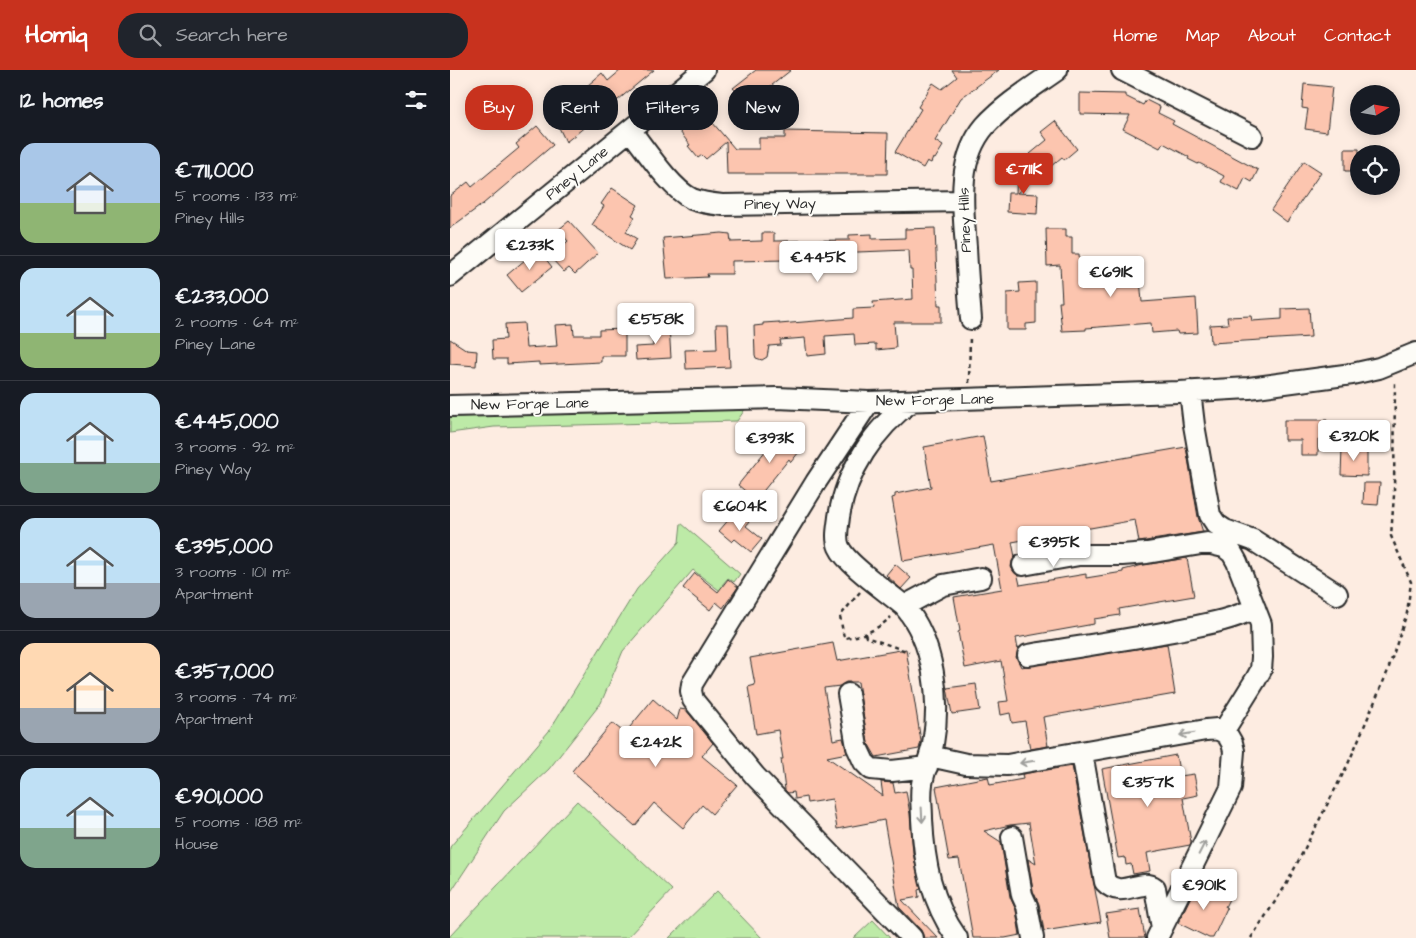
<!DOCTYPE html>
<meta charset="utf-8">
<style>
body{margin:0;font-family:"Architects Daughter",sans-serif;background:#20242c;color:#f1f3f6;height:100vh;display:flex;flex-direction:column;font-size:19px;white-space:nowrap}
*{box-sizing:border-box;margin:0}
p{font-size:16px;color:#9ea1a6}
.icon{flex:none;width:28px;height:28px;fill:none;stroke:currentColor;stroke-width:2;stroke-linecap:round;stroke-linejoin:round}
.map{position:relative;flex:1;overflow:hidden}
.details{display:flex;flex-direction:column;background:#171b24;width:450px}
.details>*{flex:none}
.top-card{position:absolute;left:15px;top:15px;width:475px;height:45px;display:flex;gap:10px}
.needle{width:32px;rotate:79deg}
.controls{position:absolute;left:900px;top:15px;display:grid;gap:10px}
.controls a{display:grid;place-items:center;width:50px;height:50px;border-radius:50%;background:#171b24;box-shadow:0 2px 12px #0003;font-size:25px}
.price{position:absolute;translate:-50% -42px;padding:0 11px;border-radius:5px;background:#fff;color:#222;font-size:16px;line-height:32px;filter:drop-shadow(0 1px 2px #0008)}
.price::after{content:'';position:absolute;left:50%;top:30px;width:15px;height:11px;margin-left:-8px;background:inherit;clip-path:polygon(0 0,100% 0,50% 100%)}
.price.on{background:#c8321e;color:#fff}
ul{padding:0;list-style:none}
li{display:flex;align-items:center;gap:15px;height:125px;padding:0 20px}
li+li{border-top:1px solid #363941}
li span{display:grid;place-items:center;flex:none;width:140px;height:100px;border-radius:15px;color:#555}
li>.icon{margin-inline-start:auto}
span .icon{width:60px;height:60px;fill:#fffc;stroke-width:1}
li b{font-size:21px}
h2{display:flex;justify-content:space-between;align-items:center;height:60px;padding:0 20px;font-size:21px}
.pill{padding:0 18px;border-radius:20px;background:#171b24;box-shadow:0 2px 12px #0003;font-size:18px;line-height:45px}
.pill.on{background:#c8321e;color:#fff}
header{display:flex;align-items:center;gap:30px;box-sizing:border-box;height:70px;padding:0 25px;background:#c8321e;color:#fff}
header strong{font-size:24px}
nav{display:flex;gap:28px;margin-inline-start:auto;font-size:18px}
.search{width:350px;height:45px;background:#20242c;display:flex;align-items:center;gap:12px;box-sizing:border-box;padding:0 18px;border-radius:20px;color:#9ea1a6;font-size:19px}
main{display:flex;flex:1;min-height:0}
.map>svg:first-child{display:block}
.green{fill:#bdeaa7;stroke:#748a69}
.building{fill:#fcc5af;stroke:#2b2b2b}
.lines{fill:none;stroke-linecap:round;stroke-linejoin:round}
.minor-casing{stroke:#2b2b2b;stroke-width:24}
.path{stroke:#2b2b2b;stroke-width:2.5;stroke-dasharray:4 4;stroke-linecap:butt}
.minor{stroke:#fdfcf7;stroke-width:20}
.oneway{stroke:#9e9e9b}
.labels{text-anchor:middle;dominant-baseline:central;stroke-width:4;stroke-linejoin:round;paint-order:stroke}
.street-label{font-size:15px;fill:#2b2b2b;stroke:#fdfcf7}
</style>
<header>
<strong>Homiq</strong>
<div class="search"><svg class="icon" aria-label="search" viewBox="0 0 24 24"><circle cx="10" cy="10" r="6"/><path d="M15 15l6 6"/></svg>Search here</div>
<nav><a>Home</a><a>Map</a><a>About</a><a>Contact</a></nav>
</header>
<main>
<section class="details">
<h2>12 homes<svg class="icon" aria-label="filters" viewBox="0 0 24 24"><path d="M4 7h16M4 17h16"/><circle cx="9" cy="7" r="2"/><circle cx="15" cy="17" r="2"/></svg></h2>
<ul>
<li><span style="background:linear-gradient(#a9c7e8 60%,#8fb573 0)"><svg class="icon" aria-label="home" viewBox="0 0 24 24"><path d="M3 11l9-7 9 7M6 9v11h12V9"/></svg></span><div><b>€711,000</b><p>5 rooms · 133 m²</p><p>Piney Hills</p></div></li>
<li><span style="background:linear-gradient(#bfe0f5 65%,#8fb573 0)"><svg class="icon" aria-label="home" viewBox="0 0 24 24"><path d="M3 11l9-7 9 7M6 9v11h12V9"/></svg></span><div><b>€233,000</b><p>2 rooms · 64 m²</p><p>Piney Lane</p></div></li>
<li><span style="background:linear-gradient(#bfe0f5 70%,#7fa58c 0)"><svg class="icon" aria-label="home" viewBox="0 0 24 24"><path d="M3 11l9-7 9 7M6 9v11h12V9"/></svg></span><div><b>€445,000</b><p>3 rooms · 92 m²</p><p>Piney Way</p></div></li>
<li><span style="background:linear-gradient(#bfe0f5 65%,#9aa5b1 0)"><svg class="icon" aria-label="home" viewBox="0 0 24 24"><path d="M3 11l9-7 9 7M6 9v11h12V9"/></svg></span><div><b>€395,000</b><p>3 rooms · 101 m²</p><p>Apartment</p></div></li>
<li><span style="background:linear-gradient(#ffd9b3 65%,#9aa5b1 0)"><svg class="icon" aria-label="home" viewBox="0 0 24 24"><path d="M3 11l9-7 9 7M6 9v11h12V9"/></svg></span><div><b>€357,000</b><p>3 rooms · 74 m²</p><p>Apartment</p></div></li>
<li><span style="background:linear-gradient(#bfe0f5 60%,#7fa58c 0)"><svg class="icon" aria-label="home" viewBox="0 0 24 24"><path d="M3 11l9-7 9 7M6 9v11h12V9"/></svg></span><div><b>€901,000</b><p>5 rooms · 188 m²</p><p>House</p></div></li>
</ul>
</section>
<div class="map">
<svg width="966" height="868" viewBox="0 0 966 868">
<rect width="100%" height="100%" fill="#fdece1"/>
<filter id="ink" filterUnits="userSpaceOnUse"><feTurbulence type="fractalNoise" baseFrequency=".02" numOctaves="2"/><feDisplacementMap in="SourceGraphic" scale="10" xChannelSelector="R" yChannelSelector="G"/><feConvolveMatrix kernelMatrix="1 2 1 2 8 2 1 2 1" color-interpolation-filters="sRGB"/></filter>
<g filter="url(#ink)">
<path class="green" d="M296 338 287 351 44 357 0 363V347Z
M231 453 290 504 284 512 278 508 272 515 277 520 274 524 243 500 173 581 151 633 99 699 54 741 0 823V777L99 661 187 519 229 472Z
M127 731 222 820 177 868H0V866Z
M267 821 312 868H219Z
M423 850 440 868H404Z"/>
<path class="building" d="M171 0H204L162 35 156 27 130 50 136 56 116 72 99 37 101 31 107 29 115 35 152 3 158 11Z
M306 0H341L297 35 296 33 290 37 280 25 286 21 283 18Z
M502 0H549L511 28 485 71 493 76 485 89 483 88 481 93 477 91 473 98 445 82 471 39 468 37 483 13 492 19 507 7Z
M854 14 882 17 877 62 855 59 858 39 852 38Z
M630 23 675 24V26L693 35 696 30 710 37 708 43 724 51 722 54 808 100 802 112 795 108 789 121 771 112 774 106 749 93 748 94 738 89 739 87 713 73 710 78 673 59 680 45 630 44Z
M251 39 285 79H309V68H335V61L438 63 437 104H277L276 72 256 89 252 85 248 88 238 76 240 75 227 58Z
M605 51 627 79 614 90 612 87 594 102 580 84 597 70 591 62Z
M87 56 103 75 33 134 0 158V126L18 112 22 117 69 78 66 74Z
M895 79H909V101H895Z
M854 91 871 102 837 152 821 140Z
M567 101 593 102 567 123 588 124 587 144 557 142 558 123H566Z
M162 118 188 135 182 145 185 147 176 162 187 169 180 180 142 155 154 136 151 134Z
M119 151 148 183 125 204 119 198 114 202 101 188 118 171 108 160Z
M485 158 488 235H491V252H444L446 278 426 280V274L405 275 404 264 375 266 376 284 357 286 355 268 330 270 331 275 319 276 317 287 312 290 306 288 305 285 304 256 313 255V253L329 252V254L403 248V239L424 238 423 232 463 229 462 200H460L459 180 382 183V191L353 192V195L337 196V190L282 191V204H257L258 207 217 209 213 168 272 163 280 164 281 172 312 171V163H324V171L399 170V165L422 164V169L455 168V159Z
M596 159H616V167H622V184H629L631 212 690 209 692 232 746 228 748 263 728 264 727 261 702 263 701 253 636 258V260L612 261 609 232H612L610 195 597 196Z
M88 179 102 197 71 222 57 205Z
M586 212V253L576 254V260H557V223L570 222 569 213Z
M859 238 861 267 761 273 760 255 778 254 777 247 801 246 802 251 832 249V239Z
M74 253 76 278 107 276 105 255 123 254 124 265H149V260L175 259V286H151V292L89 295V292L57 294V289H43L42 270 56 269 55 254Z
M266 254H278L280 297 236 299 235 280 267 279Z
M219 255 221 288 186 290 185 277 203 276 202 256Z
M0 269 17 280 27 281 26 296 0 294Z
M834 350H877V369H868V385H851V370H834Z
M330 358 353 377 341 392 339 389 306 430 288 415 321 374 318 372Z
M533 366 541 411 736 377 748 447 753 462 689 472 685 450 562 472 565 487 562 491 561 497 564 502 568 506 570 515 636 504V508L673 502V500L693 495 737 488 744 526 669 539 670 545 644 549V554L566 568 568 580 566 587 571 597 717 574 725 624 593 647 598 676 580 679 575 651 562 653 560 643 551 645 549 632 558 631 551 591 515 598 508 562 510 561 504 527 552 519 544 475 453 491 442 428 445 427V424L481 417 474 377Z
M892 379H917V406L891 405Z
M914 413H930L928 435 913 434Z
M286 441 299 452 296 456 312 469 301 482 285 469 282 472 269 461Z
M445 494 461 508 451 519 436 505Z
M245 503 268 522 278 509 288 517 273 538 266 532 260 540 233 518Z
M383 573 387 591 456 579 471 671 469 679 426 687 418 673 408 612H396L390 616 374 618 383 670 393 668 397 683 377 687 433 726 431 712 443 713 445 723 456 721 460 744 463 783 471 819 468 820 469 827 452 830 488 868H474L471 860 449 837 434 750 387 759 382 729 357 733 356 727 345 729 344 722 338 723 335 720 331 689H333L328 660 306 664 298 617 305 615 300 588Z
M526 614 530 640 502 644 497 618Z
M203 629 227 650 230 639 236 640 263 673 252 686 287 715 262 744 252 735 233 758 204 733 185 756 122 701 162 653 175 663Z
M726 685 730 706 744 704 748 725 733 728 741 772 740 775 697 783 700 801 683 804 681 794 676 795 675 787 668 788 652 699Z
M622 696 651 852 594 861 589 834 583 821 578 789 586 794 579 753 560 755 534 761 551 772 560 827 566 840 570 865 555 868H523L509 789 499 790 486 717 538 707 540 715 573 709 572 704Z
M748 812 772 824 771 826 779 829 775 837 777 838 763 868H759L728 853Z
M690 839 695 868H660L656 844Z"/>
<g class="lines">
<defs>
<path id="minor" d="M672 0 802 66
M180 60C195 79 221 119 242 129 252 133 263 134 273 135L513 131
M0 206 254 0
M521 249C519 225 517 201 516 177 513 137 506 90 535 56 555 34 583 17 607 0
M740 321 744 355 760 445 766 454 775 460 803 470 887 524
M462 331C424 358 396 402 389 447 388 457 385 468 389 477 397 495 438 522 454 536 484 571 491 629 483 674 480 688 474 701 472 714 470 726 472 737 472 749 474 793 481 831 507 868
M419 332 366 412 242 614 241 621 243 630 305 706 462 868
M0 336 327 328 419 332 729 322 799 318 902 304 929 298 966 283
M573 495 629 485H672L697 483 757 473 774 477 782 483 787 492 811 554 812 587 811 600 806 609 773 662
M454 536 493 515 531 508
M578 585C626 577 675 570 723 561 751 555 780 551 805 538
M398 624 407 677 414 692 421 699 442 701 477 697
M632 683 655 812C672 830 690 807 705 818L712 858
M480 686 516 694 557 695 756 660 767 659 773 662 778 666 782 673 784 681 781 718 707 868
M562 767 572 825 577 836 583 868"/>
</defs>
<use href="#minor" class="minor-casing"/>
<path class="path" d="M519 313 520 266
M410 522 390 546 394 568C413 566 427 560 441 547
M415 564 416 567 459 582
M801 868 836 815 898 694 937 603 957 543 961 512 941 466 944 425 945 310"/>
<use href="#minor" class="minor"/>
</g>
<defs><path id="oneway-shaft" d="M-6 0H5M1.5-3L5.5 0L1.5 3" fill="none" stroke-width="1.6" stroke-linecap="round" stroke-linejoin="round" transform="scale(1.25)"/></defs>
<g class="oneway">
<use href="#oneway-shaft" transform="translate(737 664) rotate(171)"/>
<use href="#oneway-shaft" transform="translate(577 692) rotate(171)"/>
<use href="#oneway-shaft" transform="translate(472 745) rotate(87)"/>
<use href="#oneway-shaft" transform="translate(752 778) rotate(-63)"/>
</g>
</g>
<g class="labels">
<g class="street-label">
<text transform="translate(127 103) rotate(-39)">Piney Lane</text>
<text transform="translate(330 134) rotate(-1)">Piney Way</text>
<text transform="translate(515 150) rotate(-92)">Piney Hills</text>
<text transform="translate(485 330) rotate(-1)">New Forge Lane</text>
<text transform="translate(80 334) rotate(-1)">New Forge Lane</text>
</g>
</g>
</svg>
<div class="controls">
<a><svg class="needle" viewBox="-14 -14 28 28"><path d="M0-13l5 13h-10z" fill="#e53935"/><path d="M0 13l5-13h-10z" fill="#9ea1a6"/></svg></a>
<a><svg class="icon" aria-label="locate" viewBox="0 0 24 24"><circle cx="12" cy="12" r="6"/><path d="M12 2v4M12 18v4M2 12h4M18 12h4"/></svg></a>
</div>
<b class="price on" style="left:574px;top:125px">€711K</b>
<b class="price" style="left:80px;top:201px">€233K</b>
<b class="price" style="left:368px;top:213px">€445K</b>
<b class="price" style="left:661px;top:228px">€691K</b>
<b class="price" style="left:206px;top:275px">€558K</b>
<b class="price" style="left:904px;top:392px">€320K</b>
<b class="price" style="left:320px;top:394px">€393K</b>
<b class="price" style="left:290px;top:462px">€604K</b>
<b class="price" style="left:604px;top:498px">€395K</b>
<b class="price" style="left:206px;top:698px">€242K</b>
<b class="price" style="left:698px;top:738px">€357K</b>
<b class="price" style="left:754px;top:841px">€901K</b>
<div class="top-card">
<a class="pill on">Buy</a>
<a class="pill">Rent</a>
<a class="pill">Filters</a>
<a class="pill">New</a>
</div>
</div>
</main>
